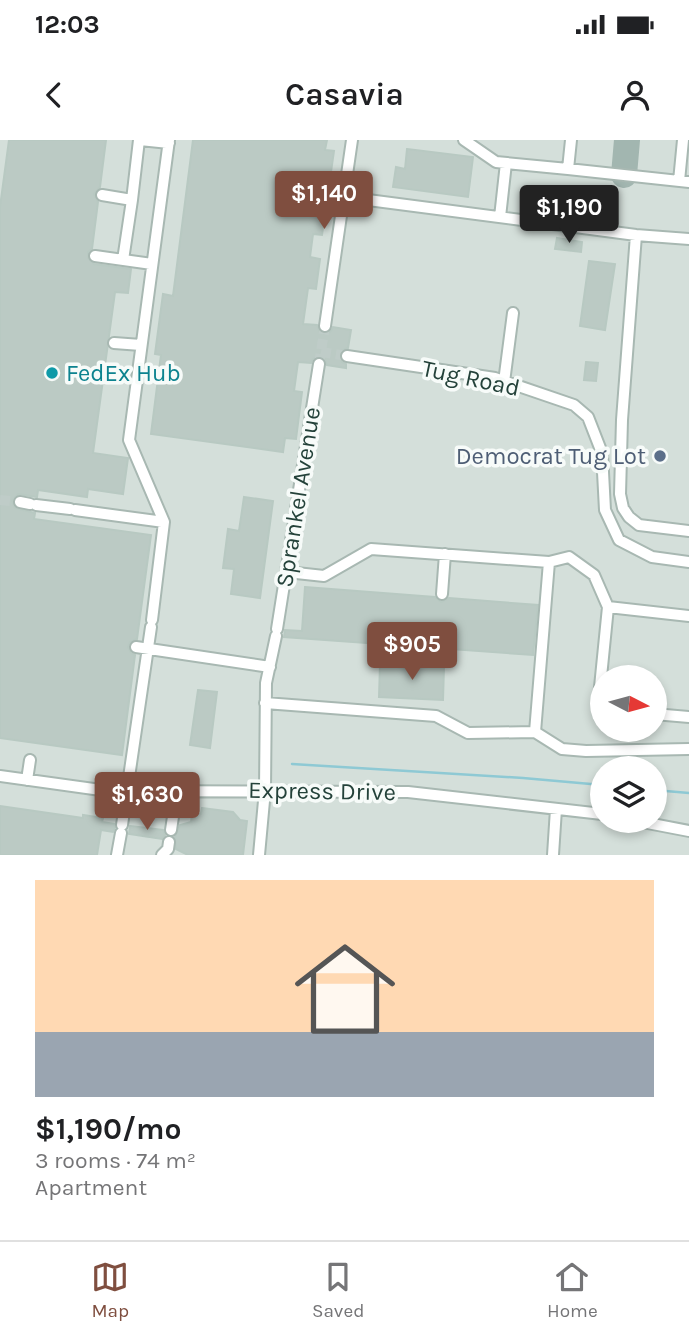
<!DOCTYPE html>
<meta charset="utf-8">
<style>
body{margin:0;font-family:Karla,sans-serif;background:#f6f6f6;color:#202124;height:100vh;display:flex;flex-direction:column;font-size:26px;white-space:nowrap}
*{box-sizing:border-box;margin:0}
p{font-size:23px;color:#757577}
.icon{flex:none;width:38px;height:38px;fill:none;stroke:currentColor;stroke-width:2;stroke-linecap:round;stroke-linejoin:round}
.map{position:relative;height:715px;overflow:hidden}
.panel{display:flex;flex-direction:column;background:#fff;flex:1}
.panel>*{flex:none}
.needle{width:46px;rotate:96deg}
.controls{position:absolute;left:590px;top:525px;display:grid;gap:14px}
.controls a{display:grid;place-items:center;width:77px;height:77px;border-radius:50%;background:#fff;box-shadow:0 4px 10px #0003;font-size:35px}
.price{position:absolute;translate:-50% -60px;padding:0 16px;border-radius:7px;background:#7f4e3f;color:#fff;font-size:23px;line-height:46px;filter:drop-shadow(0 2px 4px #0008)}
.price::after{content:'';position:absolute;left:50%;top:42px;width:21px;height:16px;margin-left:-10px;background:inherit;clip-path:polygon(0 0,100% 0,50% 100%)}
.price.current{background:#222;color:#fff}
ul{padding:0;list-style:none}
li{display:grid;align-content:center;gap:14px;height:371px;padding:0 35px}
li+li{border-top:2px solid #e0e0e0}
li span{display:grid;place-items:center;height:217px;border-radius:0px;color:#555}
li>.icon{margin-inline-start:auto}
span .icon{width:126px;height:126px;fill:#fffc;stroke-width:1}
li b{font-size:30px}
.status{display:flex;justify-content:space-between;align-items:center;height:49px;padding:0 35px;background:#fff;direction:ltr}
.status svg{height:19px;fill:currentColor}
header{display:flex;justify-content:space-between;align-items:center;height:91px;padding:0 35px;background:#fff;font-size:32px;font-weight:600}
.tab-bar{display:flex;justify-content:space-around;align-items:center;height:98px;border-top:2px solid #e0e0e0;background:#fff;font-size:19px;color:#757577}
.tab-bar a{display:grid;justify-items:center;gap:4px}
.tab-bar .current{color:#7f4e3f}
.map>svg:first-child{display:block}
.built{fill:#d4dfda;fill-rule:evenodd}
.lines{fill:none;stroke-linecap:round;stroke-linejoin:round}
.stream{stroke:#8ec9d4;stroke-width:2.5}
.taxiway{stroke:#a2b6b0;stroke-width:26}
.building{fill:#bbcac4;stroke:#b8c9c2;stroke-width:2}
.minor-tunnel{stroke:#bfccc8;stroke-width:10;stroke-dasharray:10 5;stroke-linecap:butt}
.minor-casing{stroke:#a8b8b2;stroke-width:14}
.minor{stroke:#fff;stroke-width:10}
.culture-dot{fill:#0f9aa8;stroke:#f7fbf9;stroke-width:2.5}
.service-dot{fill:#5c6f8a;stroke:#f7fbf9;stroke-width:2.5}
.labels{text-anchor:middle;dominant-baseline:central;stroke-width:7;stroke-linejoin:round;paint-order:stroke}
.culture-label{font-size:24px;fill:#0d838f;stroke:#f7fbf9;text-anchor:start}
.street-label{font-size:24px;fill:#24423a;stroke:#f7fbf9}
.service-label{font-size:24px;fill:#4e5e75;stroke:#f7fbf9;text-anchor:end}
</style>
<div class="status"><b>12:03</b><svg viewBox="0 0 49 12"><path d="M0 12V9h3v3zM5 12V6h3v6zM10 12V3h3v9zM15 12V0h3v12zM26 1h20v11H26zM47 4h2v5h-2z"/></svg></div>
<header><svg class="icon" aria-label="back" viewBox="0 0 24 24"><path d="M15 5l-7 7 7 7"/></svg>Casavia<svg class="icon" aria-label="person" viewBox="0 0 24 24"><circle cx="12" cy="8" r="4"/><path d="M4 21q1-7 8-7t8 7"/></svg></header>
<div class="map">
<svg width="689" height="715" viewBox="0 0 689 715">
<rect width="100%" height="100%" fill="#e6efeb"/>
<path class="built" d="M0 0H689V715H0ZM602 537H654V590H602ZM602 628H654V681H602Z"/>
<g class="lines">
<path class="stream" d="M292 624 523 638 602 645
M654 650 689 653"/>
<path class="taxiway" d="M624 35 627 0"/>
</g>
<path class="building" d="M9 0H106L100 47 94 54 98 62 92 109 88 112V118L94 124 131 129 128 153 115 152 93 313 128 318 123 354 88 349 87 357 38 350 37 357 18 354 12 361 15 368 35 373 34 379 151 395 137 499 130 502 128 507 131 513 135 515 122 615 0 598V67Z
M193 0H327L325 10 334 11 322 95 313 94 310 117 320 119 316 149 308 148 303 184 317 185 320 192 325 194 331 191 333 187 351 190 348 208 341 211 339 216 342 222 346 224V228L327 225 324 218 320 216 313 219 311 223 298 222 294 251 302 252 296 299 285 298 283 312 151 294 161 215 155 214 163 154 173 156Z
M407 9 473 17 468 57 393 47 396 27 405 29Z
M557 98 582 102 581 112 555 109Z
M589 121 615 124 605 190 580 186Z
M586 222 598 223 596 241 584 240Z
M244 357 273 361 260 458 231 454 234 429 223 428 228 389 239 391Z
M305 447 435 457 441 462 449 458 538 465 533 515 284 497 285 490 302 491Z
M380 524 444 527 443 560 379 557Z
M198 550 217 552 210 608 190 605Z
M0 666 83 678V675L103 678 102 682 114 684 115 688 113 692 101 690 97 715H0Z
M202 668 233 672 240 680 247 681 243 715H188L176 709 175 697 180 685 191 682 192 673 201 674Z
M130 686 163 690 165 695 162 699 129 694Z"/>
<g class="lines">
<path class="minor-tunnel" d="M321 212 347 216
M319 224 325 186
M0 360 20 362"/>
<defs>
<path id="minor" d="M140 0 169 3
M464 0 496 22 568 29 571 0
M568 29 689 42
M679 41 683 0
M102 55 132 60 123 120
M345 57 636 95 689 99
M132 60 139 0
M500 77 506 23
M636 95 622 280 620 354 623 368 629 377 639 385 689 391
M95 116 152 124
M325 186 352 0
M114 203 141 205
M347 216 495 238 574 265 588 277 602 313 605 370 619 400 652 417 689 422
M504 242 513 173
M20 362 30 364
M36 365 70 369
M75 370 164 382
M549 422 569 417 594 435 608 467 598 567 602 568
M442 454 445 414
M608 467 689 476
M152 480 164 382 129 300 169 0
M277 489 319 224
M136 507 270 527
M265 563 436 576 468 593 535 592 549 422 371 409 324 436 287 432
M654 574 689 577
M535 592 562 609 586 611 689 609
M0 636 108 651 408 652 602 674
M27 640 30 620
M637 681 689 691
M122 685 151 487
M171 690 177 650
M117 715 121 693
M162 715 168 709 169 702
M259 715 265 650 266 543 276 496
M553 715 556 669"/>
</defs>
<use href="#minor" class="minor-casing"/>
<use href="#minor" class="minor"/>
</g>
<circle class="culture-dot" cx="52" cy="233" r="7"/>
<circle class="service-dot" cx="660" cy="316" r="7"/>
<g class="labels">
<g class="culture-label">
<text x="66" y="233">FedEx Hub</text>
</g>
<g class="street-label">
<text transform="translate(471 238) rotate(12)">Tug Road</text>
<text transform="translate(298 357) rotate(-81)">Sprankel Avenue</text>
<text transform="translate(322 651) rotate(1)">Express Drive</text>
</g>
<g class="service-label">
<text x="646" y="316">Democrat Tug Lot</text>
</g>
</g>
</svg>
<div class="controls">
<a><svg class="needle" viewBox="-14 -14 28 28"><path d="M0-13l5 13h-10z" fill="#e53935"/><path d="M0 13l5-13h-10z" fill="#757577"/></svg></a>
<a><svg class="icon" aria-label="layers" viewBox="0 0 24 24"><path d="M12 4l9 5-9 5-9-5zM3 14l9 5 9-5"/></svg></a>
</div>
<b class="price" style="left:324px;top:91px">$1,140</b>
<b class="price current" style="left:569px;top:105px">$1,190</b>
<b class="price" style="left:412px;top:542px">$905</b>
<b class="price" style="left:147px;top:692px">$1,630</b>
</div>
<section class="panel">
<ul>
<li><span style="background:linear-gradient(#ffd9b3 70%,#9aa5b1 0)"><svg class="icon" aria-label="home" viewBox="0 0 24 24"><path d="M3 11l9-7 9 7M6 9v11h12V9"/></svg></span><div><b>$1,190/mo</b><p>3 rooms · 74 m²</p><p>Apartment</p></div></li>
</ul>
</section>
<nav class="tab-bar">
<a class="current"><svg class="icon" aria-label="map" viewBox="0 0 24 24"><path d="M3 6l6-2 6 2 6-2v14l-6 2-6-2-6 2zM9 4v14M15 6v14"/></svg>Map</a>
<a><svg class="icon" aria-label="saved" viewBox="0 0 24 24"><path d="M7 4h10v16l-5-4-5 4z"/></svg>Saved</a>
<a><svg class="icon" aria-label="home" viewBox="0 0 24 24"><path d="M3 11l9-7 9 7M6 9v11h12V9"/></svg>Home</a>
</nav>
